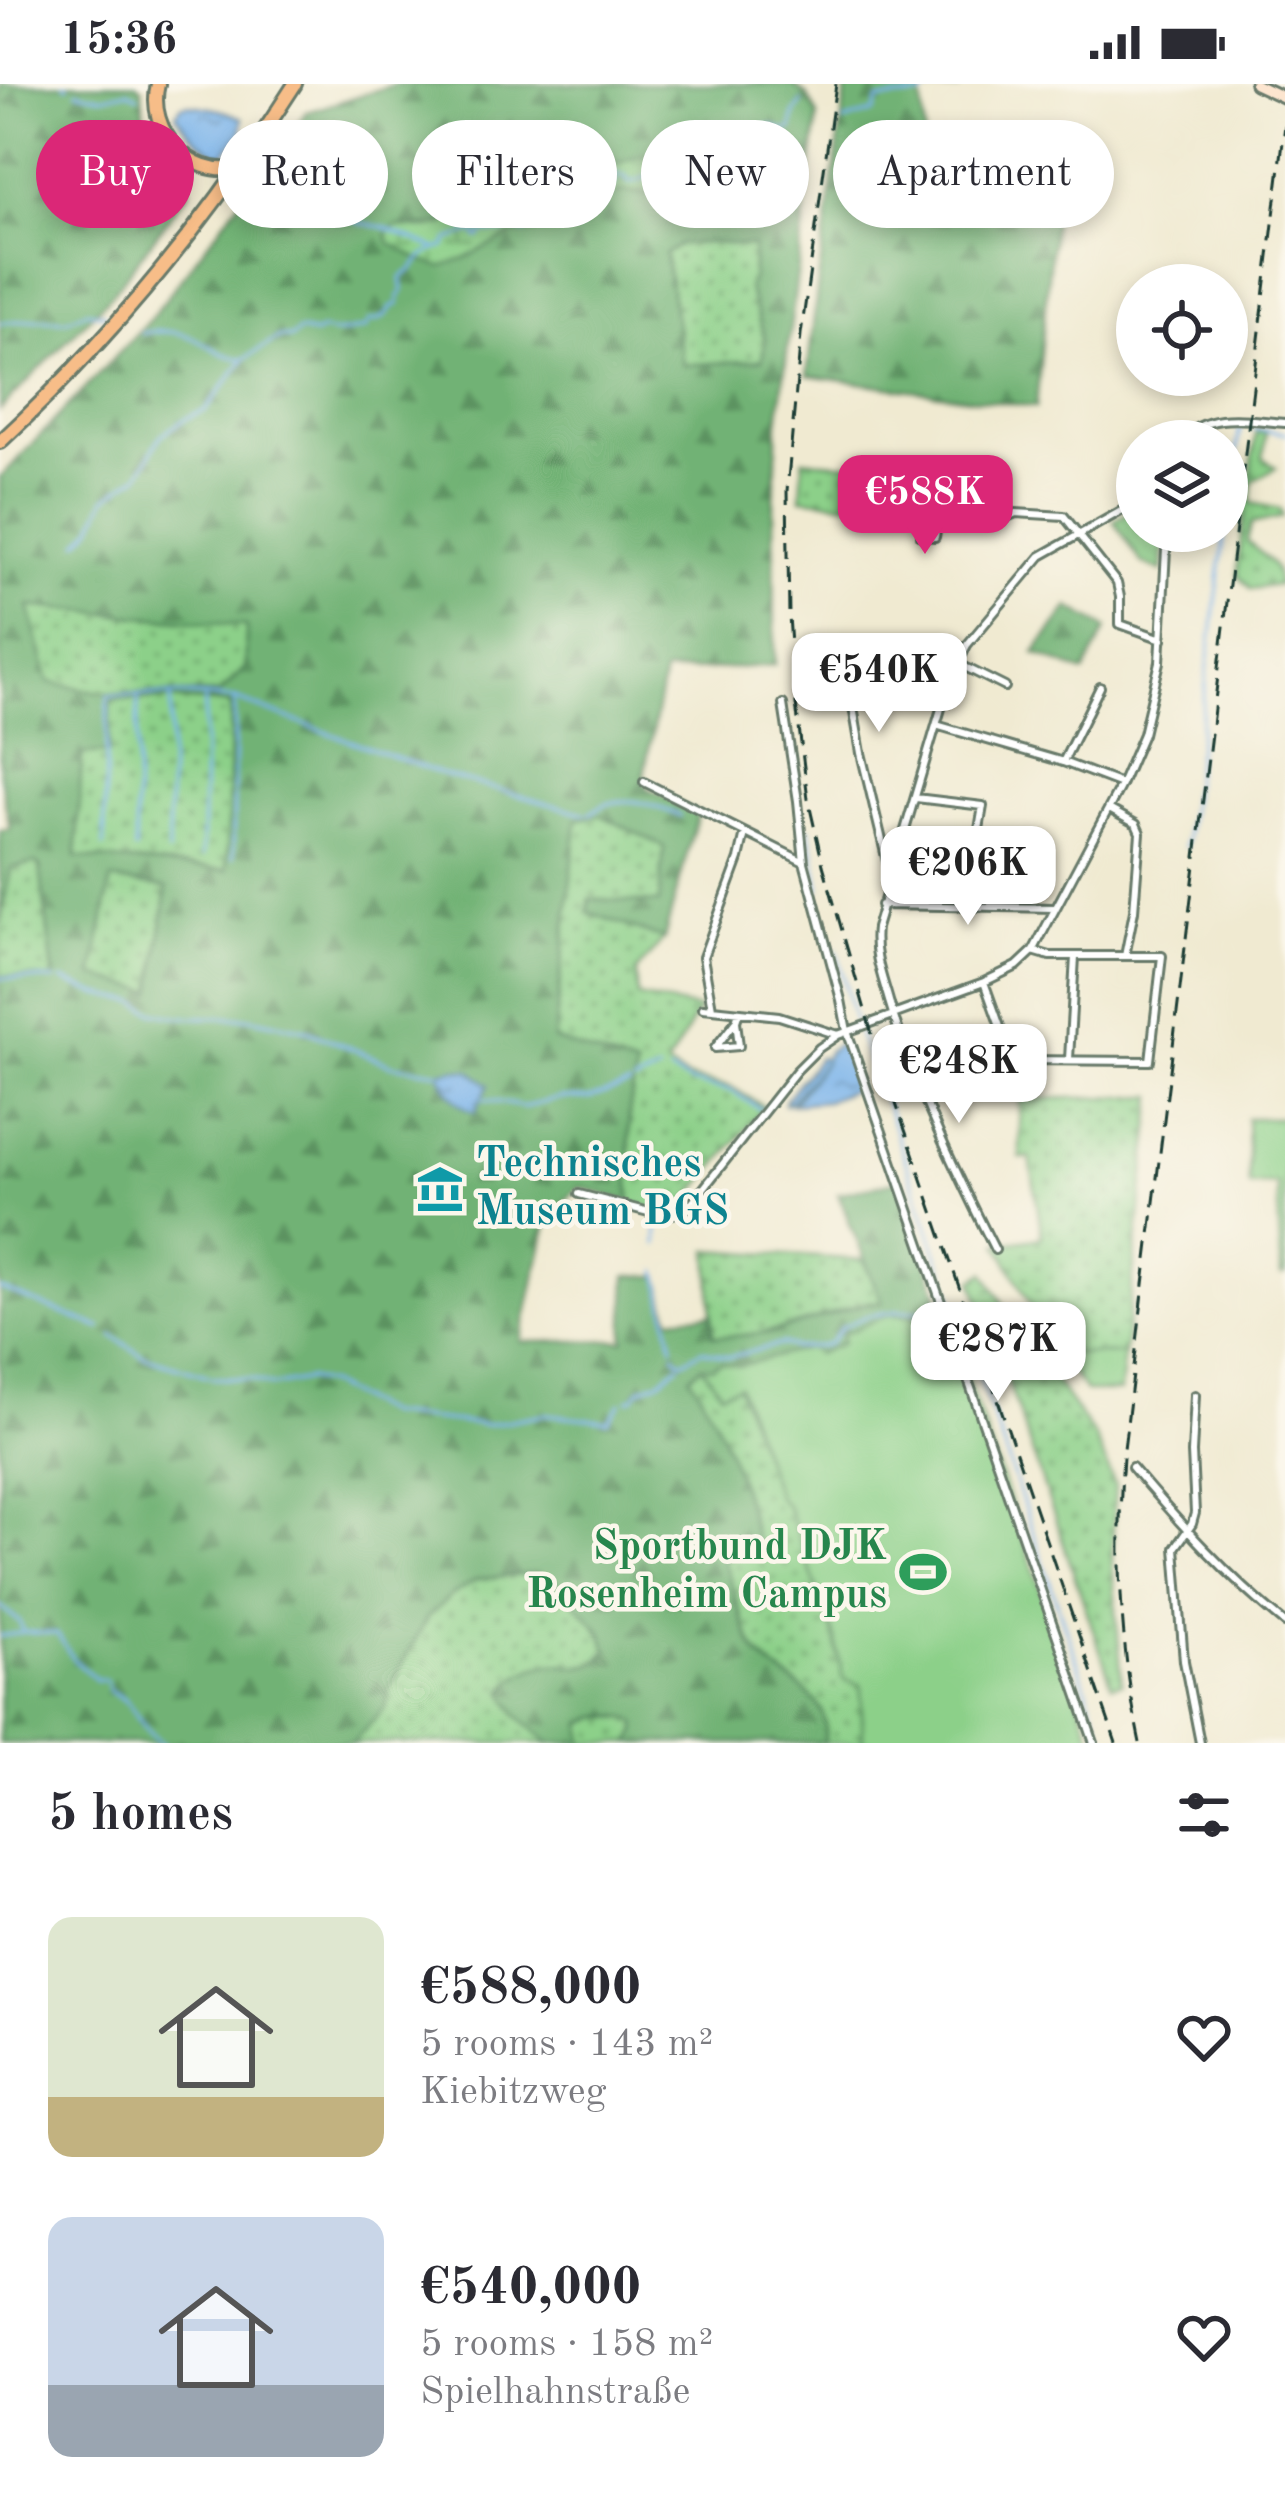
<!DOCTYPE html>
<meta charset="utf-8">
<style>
body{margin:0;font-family:"Old Standard TT",serif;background:#f2f2f3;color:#2b2b33;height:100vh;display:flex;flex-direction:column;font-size:45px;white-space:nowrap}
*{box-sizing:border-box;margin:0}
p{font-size:39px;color:#7c7c81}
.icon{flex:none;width:66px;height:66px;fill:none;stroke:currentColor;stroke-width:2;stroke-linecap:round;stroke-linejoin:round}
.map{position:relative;height:1659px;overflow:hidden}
.panel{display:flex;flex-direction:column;background:#fff;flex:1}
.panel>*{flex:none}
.top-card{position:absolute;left:36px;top:36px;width:1215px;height:108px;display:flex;gap:24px}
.controls{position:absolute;left:1116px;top:180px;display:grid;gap:24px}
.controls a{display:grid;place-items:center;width:132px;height:132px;border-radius:50%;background:#fff;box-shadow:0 6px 18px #0003;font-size:60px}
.price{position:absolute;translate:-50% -102px;padding:0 27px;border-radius:24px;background:#fff;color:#222;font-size:39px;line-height:78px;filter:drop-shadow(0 3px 6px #0008)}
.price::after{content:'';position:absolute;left:50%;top:72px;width:36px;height:27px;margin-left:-18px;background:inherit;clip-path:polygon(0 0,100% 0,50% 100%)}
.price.on{background:#db2777;color:#fff}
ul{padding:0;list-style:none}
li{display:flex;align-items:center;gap:36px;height:300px;padding:0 48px}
li span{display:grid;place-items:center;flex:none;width:336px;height:240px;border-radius:24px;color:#555}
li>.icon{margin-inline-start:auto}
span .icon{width:144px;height:144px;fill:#fffc;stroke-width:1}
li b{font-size:51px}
h2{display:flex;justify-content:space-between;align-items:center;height:144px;padding:0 48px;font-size:51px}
.chip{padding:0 42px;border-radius:54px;background:#fff;box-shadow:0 6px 18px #0003;font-size:42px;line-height:108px}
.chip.on{background:#db2777;color:#fff}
.status{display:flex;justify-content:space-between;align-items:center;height:84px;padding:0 60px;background:#fff;direction:ltr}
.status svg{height:33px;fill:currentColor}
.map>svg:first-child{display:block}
.grass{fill:url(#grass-dots);stroke:#56865e;stroke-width:3}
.forest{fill:url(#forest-firs);stroke:#487854;stroke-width:3;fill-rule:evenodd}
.wetland{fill:url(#wetland-marsh);stroke:#56865e;stroke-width:3}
.park{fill:#8cd089;stroke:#56865e;stroke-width:3}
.water{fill:url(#water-ripples);stroke:#4c788f;stroke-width:3}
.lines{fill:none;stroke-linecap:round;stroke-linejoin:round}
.stream{stroke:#7ab3ea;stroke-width:3}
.street-casing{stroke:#687a6b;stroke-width:12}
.secondary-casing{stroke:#687a6b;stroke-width:15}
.highway-casing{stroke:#687a6b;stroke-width:18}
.street{stroke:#fff;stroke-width:6}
.secondary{stroke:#fce5cf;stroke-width:9}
.highway{stroke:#f7bd88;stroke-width:12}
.rail{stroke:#1f3d34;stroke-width:3;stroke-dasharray:18 9;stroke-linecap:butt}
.labels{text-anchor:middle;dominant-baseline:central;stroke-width:9;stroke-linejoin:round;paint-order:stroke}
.culture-label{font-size:42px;font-weight:bold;fill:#0d838f;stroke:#fbf7ec;text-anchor:start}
.leisure-label{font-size:42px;font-weight:bold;fill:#27864d;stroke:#fbf7ec;text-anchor:end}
</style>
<div class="status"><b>15:36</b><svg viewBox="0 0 49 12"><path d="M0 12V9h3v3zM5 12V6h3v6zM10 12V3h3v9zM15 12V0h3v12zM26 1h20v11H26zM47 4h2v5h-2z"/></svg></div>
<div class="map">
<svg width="1285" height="1659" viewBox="0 0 1285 1659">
<defs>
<pattern id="grass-dots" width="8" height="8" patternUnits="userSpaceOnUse" patternTransform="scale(3)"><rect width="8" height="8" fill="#8cd089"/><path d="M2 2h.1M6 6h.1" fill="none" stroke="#72aa71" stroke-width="1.8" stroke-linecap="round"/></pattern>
<pattern id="forest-firs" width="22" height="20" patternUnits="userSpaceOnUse" patternTransform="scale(3)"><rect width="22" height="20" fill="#71b275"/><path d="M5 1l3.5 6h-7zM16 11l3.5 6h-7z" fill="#5c9261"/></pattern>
<pattern id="wetland-marsh" width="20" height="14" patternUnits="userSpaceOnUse" patternTransform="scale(3)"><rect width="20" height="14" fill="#8cd089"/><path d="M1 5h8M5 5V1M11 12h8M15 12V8" fill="none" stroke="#72aa71"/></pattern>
<pattern id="water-ripples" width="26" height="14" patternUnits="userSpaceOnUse" patternTransform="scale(3)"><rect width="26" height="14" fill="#7ab3ea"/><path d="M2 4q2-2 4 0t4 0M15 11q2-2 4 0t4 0" fill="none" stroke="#6393be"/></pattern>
</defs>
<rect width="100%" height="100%" fill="#fbf7ec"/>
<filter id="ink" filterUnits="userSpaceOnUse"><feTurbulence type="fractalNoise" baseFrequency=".00833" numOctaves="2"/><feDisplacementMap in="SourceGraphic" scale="24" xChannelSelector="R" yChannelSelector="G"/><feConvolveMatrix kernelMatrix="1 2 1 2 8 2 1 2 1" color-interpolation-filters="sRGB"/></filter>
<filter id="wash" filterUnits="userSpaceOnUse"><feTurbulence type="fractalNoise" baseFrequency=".004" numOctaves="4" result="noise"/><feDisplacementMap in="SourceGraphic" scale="48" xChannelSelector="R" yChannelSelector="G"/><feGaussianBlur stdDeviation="2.7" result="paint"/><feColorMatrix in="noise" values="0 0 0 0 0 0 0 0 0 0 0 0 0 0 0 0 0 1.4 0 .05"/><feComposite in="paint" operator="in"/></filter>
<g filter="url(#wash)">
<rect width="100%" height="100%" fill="#f0ead1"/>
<path class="grass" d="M715 158 744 162 753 161V194L748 204 765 255 762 277 683 281 665 170 681 160Z
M1266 348 1263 374 1276 384 1253 397 1251 419 1280 425 1282 433 1251 440 1247 458C1263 471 1278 479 1278 501L1251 505 1238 492V476L1256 349Z
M803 375 875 383 877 423 801 414Z
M28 522 247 542 246 583 219 610 104 609 48 598Z
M110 615H171L231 620 228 787 76 774 82 669Z
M601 731 664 763 659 820 590 815 588 828 664 855 636 888 638 913 699 925 667 982 686 994 731 1003 764 1023 688 1116C668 1132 652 1127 630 1118L629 1029 636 984 554 957 577 735Z
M35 778 40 782 54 896 0 892V839L11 784Z
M111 795 167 804 154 908 93 893Z
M1154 1012 1124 1270H1064L1037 1233 998 1160 1042 1153 1030 1074H1020V1015Z
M709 1166 863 1176 883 1218C854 1218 826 1233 799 1240 772 1248 740 1254 713 1252Z
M985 1188 1019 1247 1094 1351 1115 1401 1112 1476 1122 1599 1112 1601 973 1196Z
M702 1282 721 1308 738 1302 777 1411 787 1422 835 1554 843 1595 861 1601 863 1659H823C837 1608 780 1599 756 1566 745 1551 731 1498 724 1477L757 1461 690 1292Z
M538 1489C567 1505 597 1534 608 1566 591 1587 579 1582 554 1580L550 1659H352L384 1624 389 1604 428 1533 452 1511 476 1496Z
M598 1633 630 1634 637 1639V1647L631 1659H584L583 1639Z"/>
<path class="forest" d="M0 0H136L142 4C143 20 143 39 150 53 160 76 186 78 189 107L113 209 0 326Z
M396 0H792L807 11 818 32 778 338 774 422 775 581 664 589 644 690 648 705 698 729 664 855 588 828 590 815 659 819 664 763 601 731 577 735 554 956 636 984 629 1029 630 1118 580 1103 549 1131 521 1258 624 1256 627 1192H659L670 1234 711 1230 713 1252C766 1255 820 1234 869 1218H882L838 1110 899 1096 947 1236 843 1259 817 1270 809 1265 739 1282 721 1278 712 1283 702 1282 690 1292C725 1347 742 1398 757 1461L724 1477C732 1500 743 1549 756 1567 780 1599 837 1609 823 1659H631L637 1647V1639C624 1629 596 1630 583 1639L584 1659H550L518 1632 504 1608C512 1591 535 1581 554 1580 568 1579 581 1586 594 1579 600 1577 604 1571 608 1565L601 1547 557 1499 538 1489 476 1496 452 1511 427 1534 389 1604 385 1624 352 1659H0V892L54 895 40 782 35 779 11 784 0 839V746L10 745 0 690V394L151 234 307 28ZM705 54 689 96 665 101 647 109 621 107 601 118 582 135 555 145 511 151 464 175 441 183 423 177 390 159 387 150 396 142H442L457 130 455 115 472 97 508 109 548 87 577 89 602 87 637 72 689 62ZM715 158 753 162V193L748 204 765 255 762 276 683 281 665 170 681 160ZM29 522 246 542V583L219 610 104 609 49 598ZM110 615H171L231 620 227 786 76 773 82 670 109 669ZM111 796 167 804 153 908 93 892Z
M847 0H958L959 5 921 8 926 64 1062 42 1036 323 807 292 818 198Z
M1069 523 1107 544 1084 589 1035 569Z"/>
<path class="wetland" d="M705 54 714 55 716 73 707 85 689 96 665 101 647 109 621 107 601 118 582 135 555 145 511 151 464 175 441 183 423 177 390 159 387 149 396 142C423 145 435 148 457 130L458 102 472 96 508 109 548 87 577 89 601 87 637 72 688 62Z"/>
<path class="park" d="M1137 423V447H1164L1162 487 1142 479 1114 437Z
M1247 1034H1285V1191H1281L1277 1100 1249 1101Z
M889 1230 947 1236 1094 1659H863L861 1601 843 1595 835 1554 787 1422 777 1412 739 1302 721 1308 702 1282 712 1283 721 1278 739 1282 809 1264 817 1270 843 1259 842 1251Z
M1064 1270H1124L1120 1308H1086L1063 1277Z"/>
<path class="water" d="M187 20 221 26 243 34 242 48 224 70 220 71C200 62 188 48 176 30L181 22Z
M838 960 843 965 856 1000 855 1005 826 1017 792 1020 826 976 791 1018 785 1020 786 1015 819 973 825 974 829 966Z
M453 985 469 986 489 1001 475 1028C457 1023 446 1005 439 988Z"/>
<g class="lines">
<path class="stream" d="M65 0 68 2
M77 7 103 13 127 7 138 12
M843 38 874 28 878 16 922 12C934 0 942 1 958 4
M257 74 277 85 318 118 342 132 362 140 383 143 435 164
M0 239 37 235 66 236 86 227 105 230
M141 249C159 247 176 246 193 254 214 263 218 271 242 275
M1254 345 1285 349
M1227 435 1240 343
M79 458 93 443 106 414 139 391 161 351 187 334 206 326 244 275 280 253 291 254 299 247 315 250 322 246C338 253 350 246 366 244L369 237C379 237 388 232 391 223L399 220V212L403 208 401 193C419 185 419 167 445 163L449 156 473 148 479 154 485 148H505L511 144 524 148 558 127 566 115 599 107 602 100 614 101 616 90 626 93 628 98 638 97 656 88 680 84 689 73 708 77 723 67 727 59 733 58 734 52 755 53 763 51 766 42H773L785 47 792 45 794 31 802 18
M590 730C618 706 650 720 680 732
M809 744 820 805
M104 763 108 611H184L235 615 444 691 586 730
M1185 763 1225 447
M135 766 138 612
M168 769 171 611
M202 773 205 613
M233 774 235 615
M837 867 854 936
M0 894 55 896
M62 896 97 910 136 918 154 928 180 933 252 934 304 945 392 981 439 988
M858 949 884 1014 1105 1659
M669 988 691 999 732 1007 760 1025
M634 999 659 988
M483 1015 524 1023 562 1014 588 1015 629 1002
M657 1161 658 1139
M658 1187 673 1263
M0 1205 101 1244
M113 1252 143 1272 214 1294 251 1295 273 1302 308 1295 330 1301 385 1330 485 1341 545 1330 608 1337 621 1319
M674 1270 682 1278 702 1266 729 1273 782 1260 795 1264 822 1262 830 1259 842 1243 867 1232 899 1227H941
M628 1316 634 1314 640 1305 659 1297 679 1281
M0 1522 20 1538 23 1548 57 1550 75 1577 97 1596H106L109 1607C138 1618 137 1645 163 1659
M0 1552 22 1549"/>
</g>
</g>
<g filter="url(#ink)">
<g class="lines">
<defs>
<path id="street" d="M1180 357C1208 326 1248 336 1285 339
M893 424 998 437 1016 429 1064 432 1117 499 1120 513V540L1162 555
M923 430 921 452 935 453 939 431
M957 579 1005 603
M783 620 798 717 804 778 841 916 847 947 1094 1659
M936 641 1063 678 1121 700
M1063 678 1100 603
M644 698 804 778
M916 714 983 722 966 822
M1109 725 1136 740 1140 749 1134 827 1125 872
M890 790 861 669 852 617 861 557 953 584
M881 821 1055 824
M984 898 1012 976 1150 977 1162 872H1050L1033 867
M703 924 779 932 838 951 984 898 1017 882 1033 867 1121 701 1143 650 1160 578 1167 447
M712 924 703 873 739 775 745 749
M736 937 715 964 739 962 736 937 739 928
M1069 975 1075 873
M579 1110 664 1132 681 1128 692 1119 796 987 819 964 838 951
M995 1166C954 1085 915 1003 889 917 882 892 873 870 876 844L948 601 967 561 1041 472 1137 418
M1195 1311 1192 1369 1195 1429 1192 1440 1175 1464 1184 1577 1200 1659
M1132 1383C1179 1439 1228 1493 1285 1539"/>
<path id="secondary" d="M1255 0 1285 14"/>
<path id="highway" d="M158 0C146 46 190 94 237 84
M0 358C113 253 212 131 295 0"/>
</defs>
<use href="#street" class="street-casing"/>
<use href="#secondary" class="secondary-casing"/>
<use href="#highway" class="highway-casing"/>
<use href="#street" class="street"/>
<use href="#secondary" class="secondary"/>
<use href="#highway" class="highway"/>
<path class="rail" d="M836 0 801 250 787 407 789 532 794 604 808 715 823 781 872 950 1116 1659
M1140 1659C1120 1565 1116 1469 1123 1373L1285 41"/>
</g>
</g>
<defs>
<symbol id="museum-bare" viewBox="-9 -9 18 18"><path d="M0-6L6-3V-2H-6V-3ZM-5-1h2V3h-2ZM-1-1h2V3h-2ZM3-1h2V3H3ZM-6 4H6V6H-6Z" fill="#0f9aa8" stroke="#fbf7ec" stroke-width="2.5" paint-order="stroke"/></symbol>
<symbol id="stadium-bare" viewBox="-9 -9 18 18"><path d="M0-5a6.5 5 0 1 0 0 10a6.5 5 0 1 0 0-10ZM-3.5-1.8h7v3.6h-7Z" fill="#2e9e5b" stroke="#fbf7ec" stroke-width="2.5" paint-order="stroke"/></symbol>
</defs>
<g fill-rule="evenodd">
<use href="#museum-bare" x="407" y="1072" width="66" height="66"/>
<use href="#stadium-bare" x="890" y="1455" width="66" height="66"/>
</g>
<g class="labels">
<g class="culture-label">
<text x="476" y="1081">Technisches<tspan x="476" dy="48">Museum BGS</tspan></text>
</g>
<g class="leisure-label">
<text x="887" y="1464">Sportbund DJK<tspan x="887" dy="48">Rosenheim Campus</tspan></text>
</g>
</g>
</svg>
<div class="controls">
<a><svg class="icon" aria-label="locate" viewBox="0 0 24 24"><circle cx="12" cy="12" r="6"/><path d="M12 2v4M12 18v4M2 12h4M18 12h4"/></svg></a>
<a><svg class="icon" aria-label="layers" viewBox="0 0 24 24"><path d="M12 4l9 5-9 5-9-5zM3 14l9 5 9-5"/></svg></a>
</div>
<b class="price on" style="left:925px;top:473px">€588K</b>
<b class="price" style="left:879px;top:651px">€540K</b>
<b class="price" style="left:968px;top:844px">€206K</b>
<b class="price" style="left:959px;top:1042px">€248K</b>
<b class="price" style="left:998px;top:1320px">€287K</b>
<div class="top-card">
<a class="chip on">Buy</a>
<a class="chip">Rent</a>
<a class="chip">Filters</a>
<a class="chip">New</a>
<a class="chip">Apartment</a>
</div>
</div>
<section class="panel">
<h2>5 homes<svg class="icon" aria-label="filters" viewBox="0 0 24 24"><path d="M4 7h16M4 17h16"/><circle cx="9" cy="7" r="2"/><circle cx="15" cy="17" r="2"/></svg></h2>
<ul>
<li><span style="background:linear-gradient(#dfe7d0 75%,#c2b280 0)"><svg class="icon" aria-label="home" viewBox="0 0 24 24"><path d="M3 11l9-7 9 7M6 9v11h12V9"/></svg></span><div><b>€588,000</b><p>5 rooms · 143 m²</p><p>Kiebitzweg</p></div><svg class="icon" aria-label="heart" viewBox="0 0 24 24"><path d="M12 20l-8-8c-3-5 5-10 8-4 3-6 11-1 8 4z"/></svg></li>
<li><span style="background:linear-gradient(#c9d6e8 70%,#9aa5b1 0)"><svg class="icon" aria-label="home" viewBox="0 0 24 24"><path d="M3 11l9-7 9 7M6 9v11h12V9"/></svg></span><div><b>€540,000</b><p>5 rooms · 158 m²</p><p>Spielhahnstraße</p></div><svg class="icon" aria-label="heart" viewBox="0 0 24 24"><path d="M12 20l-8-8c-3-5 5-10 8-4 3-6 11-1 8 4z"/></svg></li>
</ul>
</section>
